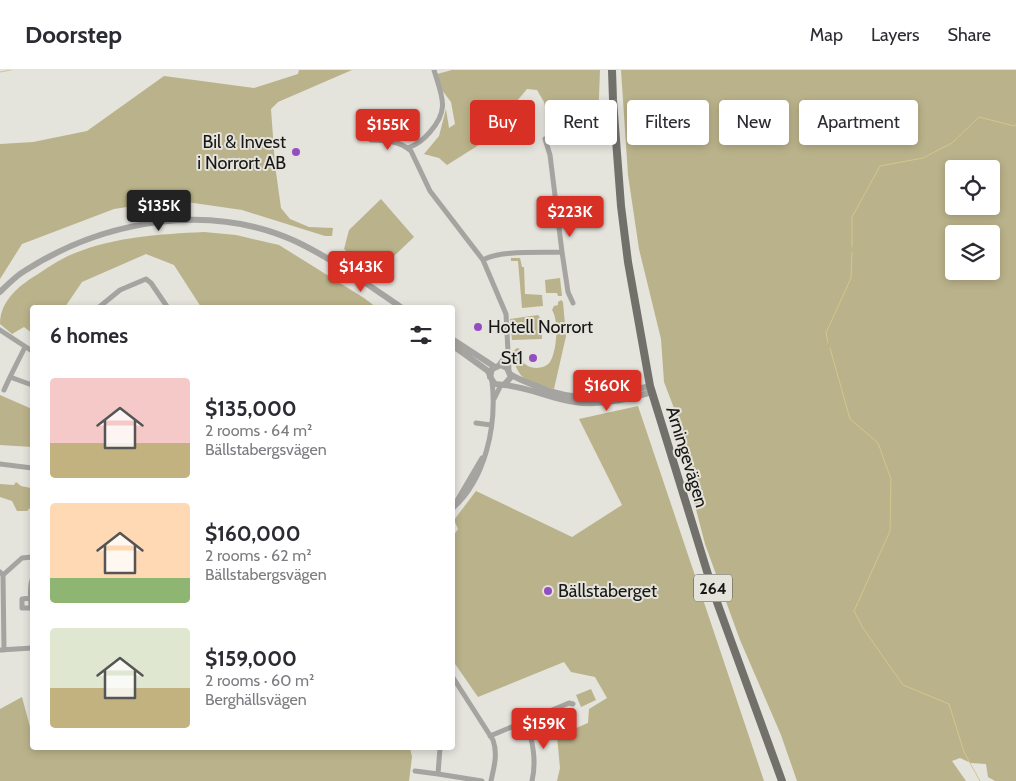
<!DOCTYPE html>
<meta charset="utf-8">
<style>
body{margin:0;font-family:Cabin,sans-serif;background:#f2f2f3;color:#2b2b33;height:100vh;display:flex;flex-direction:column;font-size:19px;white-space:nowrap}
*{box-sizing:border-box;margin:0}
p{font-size:16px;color:#7c7c81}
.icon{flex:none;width:28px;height:28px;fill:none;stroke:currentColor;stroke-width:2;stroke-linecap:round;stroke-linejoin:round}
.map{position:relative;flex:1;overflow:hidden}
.details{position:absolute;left:30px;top:235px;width:425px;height:445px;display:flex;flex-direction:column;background:#fff;border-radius:5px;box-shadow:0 2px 8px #0003}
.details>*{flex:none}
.top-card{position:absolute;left:470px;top:30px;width:470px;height:45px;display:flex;gap:10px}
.tools{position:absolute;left:945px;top:90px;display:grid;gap:10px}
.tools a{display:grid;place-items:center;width:55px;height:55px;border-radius:5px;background:#fff;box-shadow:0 2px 8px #0003;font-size:25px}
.price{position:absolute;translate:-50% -42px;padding:0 11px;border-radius:5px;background:#d93025;color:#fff;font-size:16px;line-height:32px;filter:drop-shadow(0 1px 2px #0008)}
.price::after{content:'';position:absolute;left:50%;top:30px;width:15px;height:11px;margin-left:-8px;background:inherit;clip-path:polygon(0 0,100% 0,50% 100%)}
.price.on{background:#222;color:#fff}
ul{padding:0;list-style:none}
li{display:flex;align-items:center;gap:15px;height:125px;padding:0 20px}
li span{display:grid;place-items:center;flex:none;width:140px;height:100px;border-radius:5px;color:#555}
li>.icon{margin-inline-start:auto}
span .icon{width:60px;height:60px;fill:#fffc;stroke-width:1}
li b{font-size:21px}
h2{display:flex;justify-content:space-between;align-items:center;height:60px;padding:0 20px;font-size:21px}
.tag{padding:0 18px;border-radius:5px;background:#fff;box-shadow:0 2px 8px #0003;font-size:18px;line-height:45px}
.tag.on{background:#d93025;color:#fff}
header{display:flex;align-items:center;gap:30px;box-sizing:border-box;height:70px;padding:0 25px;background:#fff;border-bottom:1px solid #e1e1e2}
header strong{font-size:24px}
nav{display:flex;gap:28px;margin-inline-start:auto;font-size:18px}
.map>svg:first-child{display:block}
.green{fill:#bab28a;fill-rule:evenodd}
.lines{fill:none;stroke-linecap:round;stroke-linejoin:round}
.stream{stroke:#d2c78d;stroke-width:1}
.minor{stroke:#a5a4a1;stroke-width:5}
.tertiary{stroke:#a5a4a1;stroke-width:6}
.primary{stroke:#71706b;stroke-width:8}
.poi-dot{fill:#934ec2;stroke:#e4e3dc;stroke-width:2}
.labels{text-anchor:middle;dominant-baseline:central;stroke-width:4;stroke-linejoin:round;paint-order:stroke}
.shield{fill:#e4e3dc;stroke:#555451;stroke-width:1}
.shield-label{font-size:16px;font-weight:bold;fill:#181715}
.poi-label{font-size:18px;fill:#181715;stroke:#e4e3dc;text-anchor:end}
.street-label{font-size:18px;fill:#181715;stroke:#e4e3dc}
</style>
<header>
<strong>Doorstep</strong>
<nav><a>Map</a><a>Layers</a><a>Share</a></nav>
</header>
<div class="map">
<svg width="1016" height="711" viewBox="0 0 1016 711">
<rect width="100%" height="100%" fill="#e4e3dc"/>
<path class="green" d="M299 0H352L278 32 271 39 275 95 281 138 290 149 309 157 333 158 332 166H325L242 140 173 130 114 139 22 174 0 209V74L33 72 87 61 164 6 254 18 298 4Z
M452 0H600L598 52 550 58 544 32 537 20 527 19 482 73 447 95 439 88 424 84 439 66 446 39 449 58 455 54 451 32 442 20 437 4Z
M621 0H1016V711H995L988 707 986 694 971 693 960 688 952 691 966 711H797L781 665 740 570 705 474 691 420 682 359 664 312 661 269 639 179 628 105ZM954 99H991V136H954ZM954 164H991V201H954Z
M381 129 414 167 375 204 344 179 349 160Z
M204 162 236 165 279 175 364 228 376 237H201L174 195 146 184 82 212 65 237 32 238V263L24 257 12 264 0 254C0 232 17 217 35 206 47 198 60 189 75 183 115 167 160 164 204 162Z
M511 188H520L522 197H524L525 224 542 225 543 236 522 238 518 191H511Z
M560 208 562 226H558L557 223H546L545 210Z
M561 230 563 232 566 266 554 319C527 310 518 313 512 282L517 278 520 279C521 283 521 291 525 294 532 300 545 299 550 292 557 281 559 250 552 240L554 236 558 235V232Z
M538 245 541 249 542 269 512 270 510 249Z
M0 325 32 339V377L0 375Z
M638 336 764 711H557L560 698 557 666 588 653 589 639 607 628 595 607 571 602 564 592 478 627 453 591 452 468 458 459 454 450 476 421 572 467 622 435 579 349Z
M16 412 21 416 31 418 32 436 27 441H17L12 431 0 427V414L14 415Z
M591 619 596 630 581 637 576 625Z
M22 627 30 657H32V678H410L412 687 409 711H0V639Z"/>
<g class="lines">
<path class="stream" d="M0 2 11 0
M852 177V147L880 96 923 88 952 73 979 47 1014 56 1016 55
M828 273 826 263 851 208 852 182
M830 278 850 349 878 373 891 409 890 461 854 541 863 558 903 615 949 634 964 682 980 711"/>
<path class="minor" d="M371 70C385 70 400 71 411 81L430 121 483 190 506 244 509 301
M408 78C418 74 423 70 430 62 450 39 442 27 434 0
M562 182 568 222 573 233
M483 190C499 180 542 183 562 182L550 85 545 69
M98 238 120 220 146 209 151 213 168 238
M0 260 32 281
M498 296 508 283
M10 307 25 277
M4 320 10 307 32 315
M494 329 501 315
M476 353 491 355
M0 394 32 398
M455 434 482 388
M452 439C486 409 497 355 492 311
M0 502 3 505 4 580
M3 505 22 488 32 487
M31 528 22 529V538H31C31 530 29 517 32 510
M0 580 32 578
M452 606 493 670C498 684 494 697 491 711
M527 651C532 671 537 690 532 711
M490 666 569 633 573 634
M440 678 438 704 482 711
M415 701 438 704"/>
<path class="tertiary" d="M0 222C8 214 17 205 26 200 105 150 208 132 295 171 333 189 367 214 402 238
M452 269 495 297
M452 275 488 301C490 305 491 310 495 314L504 315 511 307 507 298 501 295 492 299 490 307
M510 304C519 310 529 313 539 317 581 334 608 327 650 316
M504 315C529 317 551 329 575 332 600 336 628 329 652 322"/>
<path class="primary" d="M612 0 613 30 621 136 628 192 650 316 714 524 782 711"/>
</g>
<g class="poi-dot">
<circle cx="296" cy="82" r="5"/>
<circle cx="478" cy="257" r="5"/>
<circle cx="533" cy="288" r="5"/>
<circle cx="548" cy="521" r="5"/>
</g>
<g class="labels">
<rect class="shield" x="694" y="504.5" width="38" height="27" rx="4"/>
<g class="shield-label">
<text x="713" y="518">264</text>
</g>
<g class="poi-label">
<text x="286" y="72">Bil &amp; Invest<tspan x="286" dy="21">i Norrort AB</tspan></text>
<text x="488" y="257" text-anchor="start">Hotell Norrort</text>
<text x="523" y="288">St1</text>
<text x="558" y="521" text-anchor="start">Bällstaberget</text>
</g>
<g class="street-label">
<text transform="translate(687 387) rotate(73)">Arningevägen</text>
</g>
</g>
</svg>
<div class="tools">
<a><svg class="icon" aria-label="locate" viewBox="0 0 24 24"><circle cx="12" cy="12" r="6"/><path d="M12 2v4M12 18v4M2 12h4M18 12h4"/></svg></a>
<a><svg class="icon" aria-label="layers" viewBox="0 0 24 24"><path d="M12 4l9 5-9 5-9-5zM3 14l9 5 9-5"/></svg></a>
</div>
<b class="price" style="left:388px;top:81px">$155K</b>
<b class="price on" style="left:159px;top:162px">$135K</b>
<b class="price" style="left:570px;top:168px">$223K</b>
<b class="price" style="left:361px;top:223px">$143K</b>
<b class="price" style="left:607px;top:342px">$160K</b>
<b class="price" style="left:544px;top:680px">$159K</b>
<div class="top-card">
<a class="tag on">Buy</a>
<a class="tag">Rent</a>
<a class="tag">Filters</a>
<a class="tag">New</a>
<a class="tag">Apartment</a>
</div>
<section class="details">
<h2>6 homes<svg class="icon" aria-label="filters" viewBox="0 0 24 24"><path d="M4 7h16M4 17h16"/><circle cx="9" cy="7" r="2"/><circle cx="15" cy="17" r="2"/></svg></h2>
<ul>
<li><span style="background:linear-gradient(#f6c9c9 65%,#c2b280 0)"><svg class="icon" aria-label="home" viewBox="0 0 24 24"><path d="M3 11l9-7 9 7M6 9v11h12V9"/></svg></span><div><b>$135,000</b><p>2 rooms · 64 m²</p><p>Bällstabergsvägen</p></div></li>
<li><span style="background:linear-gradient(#ffd9b3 75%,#8fb573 0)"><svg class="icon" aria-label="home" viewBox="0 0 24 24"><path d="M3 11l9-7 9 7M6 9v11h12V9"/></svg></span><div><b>$160,000</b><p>2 rooms · 62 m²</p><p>Bällstabergsvägen</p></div></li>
<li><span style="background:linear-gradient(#dfe7d0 60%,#c2b280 0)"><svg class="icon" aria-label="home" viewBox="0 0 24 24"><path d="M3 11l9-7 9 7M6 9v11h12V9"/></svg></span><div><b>$159,000</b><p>2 rooms · 60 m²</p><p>Berghällsvägen</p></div></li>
</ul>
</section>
</div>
